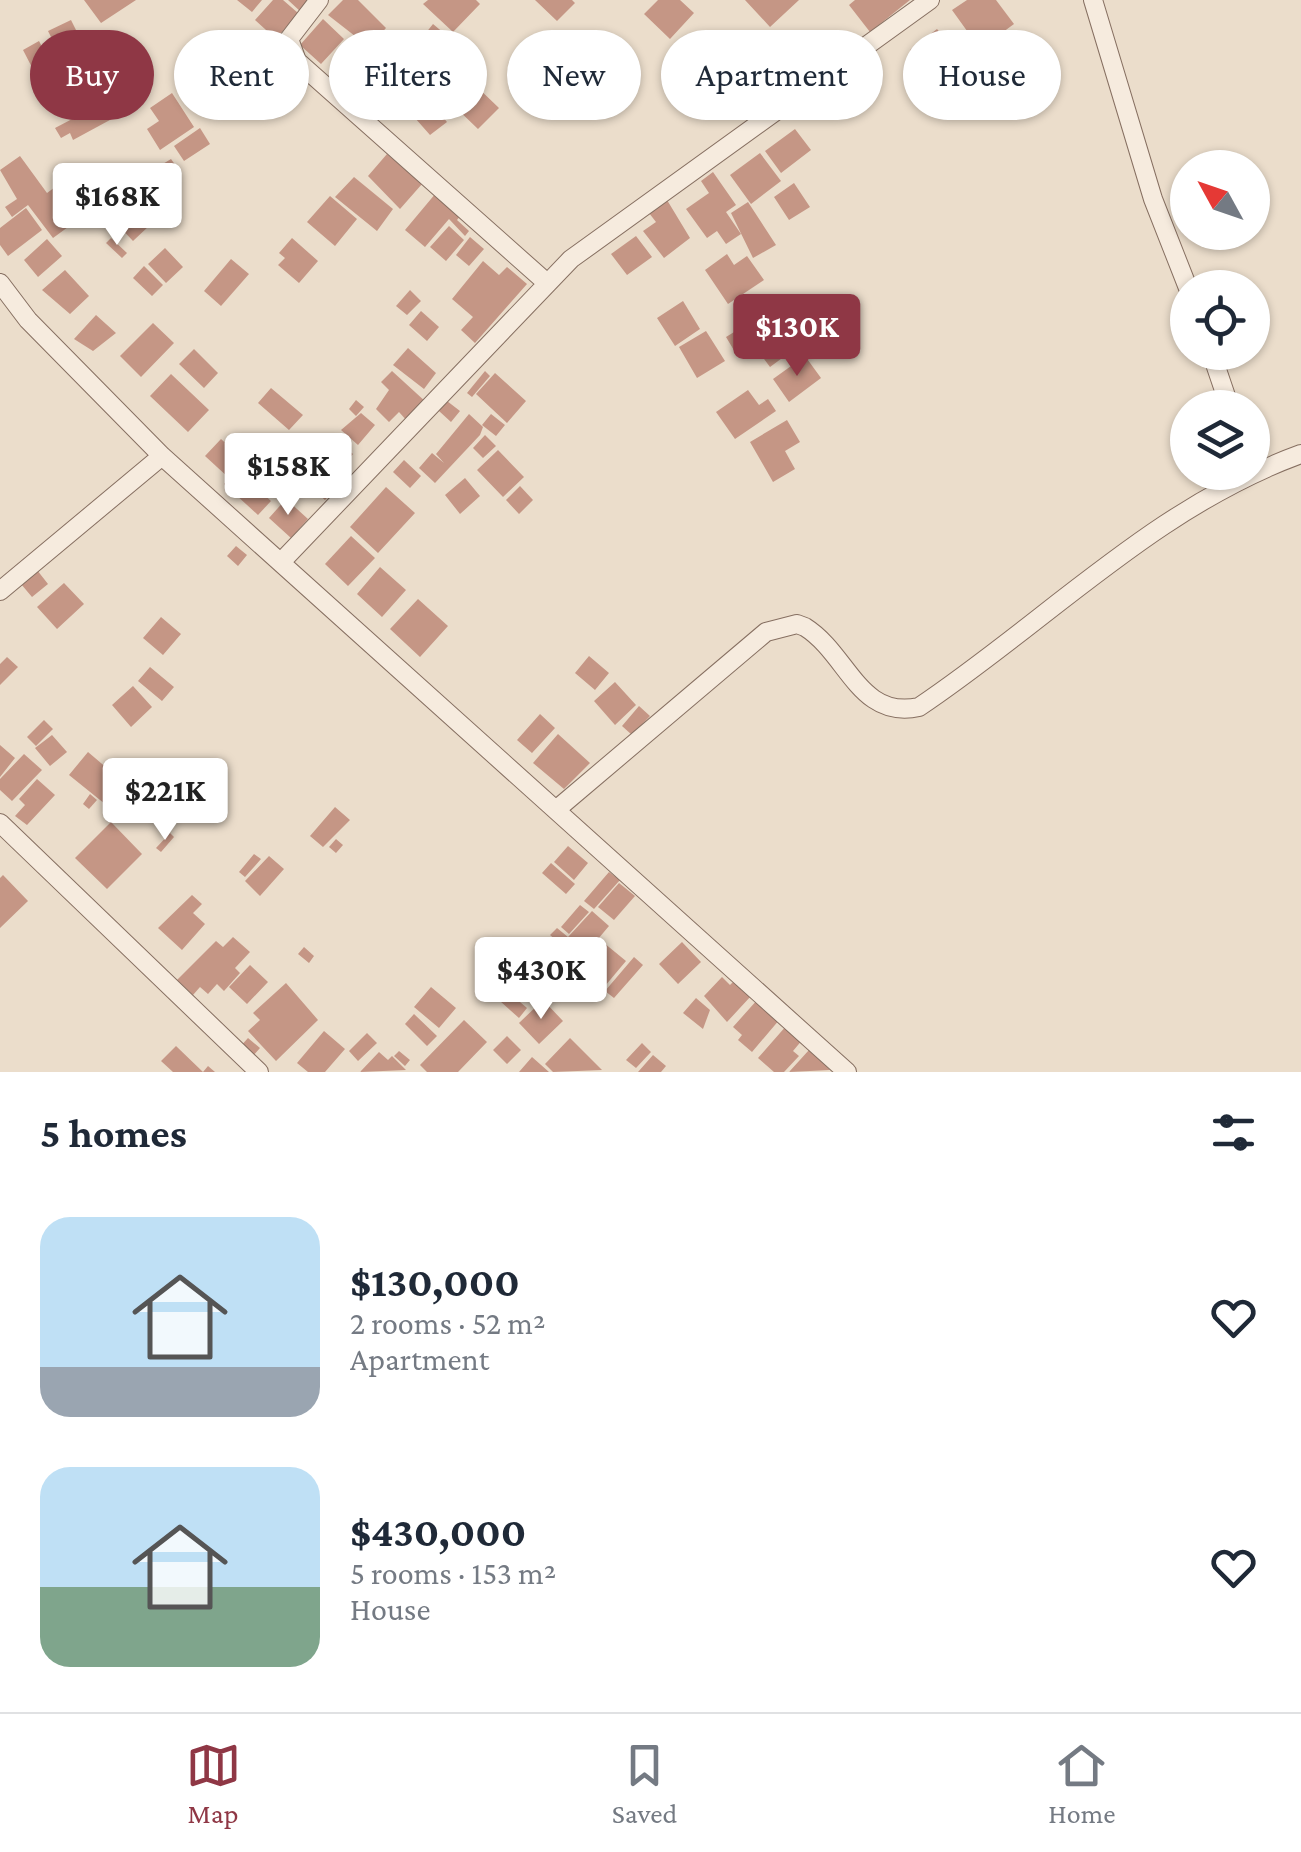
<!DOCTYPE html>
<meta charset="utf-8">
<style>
body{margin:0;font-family:"Crimson Pro",serif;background:#f6f6f7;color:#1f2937;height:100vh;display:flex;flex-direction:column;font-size:38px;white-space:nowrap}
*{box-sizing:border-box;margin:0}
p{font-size:32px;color:#747a83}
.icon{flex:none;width:55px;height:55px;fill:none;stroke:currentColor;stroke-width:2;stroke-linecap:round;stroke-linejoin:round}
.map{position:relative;height:1072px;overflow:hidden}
.side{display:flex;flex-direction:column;background:#fff;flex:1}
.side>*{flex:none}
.banner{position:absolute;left:30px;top:30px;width:1242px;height:90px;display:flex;gap:20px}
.needle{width:65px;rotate:310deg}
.fabs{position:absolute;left:1170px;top:150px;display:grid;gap:20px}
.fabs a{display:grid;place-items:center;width:100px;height:100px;border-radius:50%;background:#fff;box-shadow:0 2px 8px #0004;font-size:50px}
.price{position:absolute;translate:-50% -85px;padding:0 22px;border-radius:10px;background:#fff;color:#222;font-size:32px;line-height:65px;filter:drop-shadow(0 2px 5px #0008)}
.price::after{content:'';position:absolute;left:50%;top:60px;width:30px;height:22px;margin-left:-15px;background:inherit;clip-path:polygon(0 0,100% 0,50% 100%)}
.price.selected{background:#8f3745;color:#fff}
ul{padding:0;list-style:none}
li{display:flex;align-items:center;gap:30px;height:250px;padding:0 40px}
li span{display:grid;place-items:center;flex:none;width:280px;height:200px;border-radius:30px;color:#555}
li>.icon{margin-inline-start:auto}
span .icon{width:120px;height:120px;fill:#fffc;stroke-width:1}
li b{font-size:42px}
h2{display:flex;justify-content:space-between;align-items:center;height:120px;padding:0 40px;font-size:42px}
.pill{padding:0 35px;border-radius:45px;background:#fff;box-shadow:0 2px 8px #0004;font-size:35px;line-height:90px}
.pill.selected{background:#8f3745;color:#fff}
.tabs{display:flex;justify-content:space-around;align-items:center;height:140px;border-top:2px solid #e0e1e3;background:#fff;font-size:28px;color:#747a83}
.tabs a{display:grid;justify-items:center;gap:5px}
.tabs .selected{color:#8f3745}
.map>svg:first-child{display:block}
.building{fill:#c59685}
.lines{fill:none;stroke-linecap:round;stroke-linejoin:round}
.street-casing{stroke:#866f61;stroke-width:20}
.street{stroke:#f6ebde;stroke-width:18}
</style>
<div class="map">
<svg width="1301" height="1072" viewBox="0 0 1301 1072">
<rect width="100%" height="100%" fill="#ebddcb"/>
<path class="building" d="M84 0H136L101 23Z
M237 0H262L252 12Z
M273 0H283L298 13 276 39 255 20Z
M288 0H312L301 12Z
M343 0H358L386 28 369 47 328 15Z
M428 0H476L480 4 453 32 423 4Z
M535 0H572L575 3 557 21Z
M658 0H680L694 13 670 39 644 14Z
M745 0H799L770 27Z
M855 0H910L870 32 849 5Z
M967 0H996L1014 24 980 49 952 10Z
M323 19 344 39 321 64 300 45Z
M71 20 83 44 60 55 48 31Z
M433 24 457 44 445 60 421 39Z
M937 29 956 53 929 74 910 50Z
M39 41 53 68 37 77 23 50Z
M708 41 718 52 702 68 691 57Z
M794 44 810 61 798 73 782 56Z
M269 60 293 82 287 88 293 94 272 116 265 110 262 114 239 93Z
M450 61 499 108 478 129 429 82Z
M860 73 876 92 864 103 848 84Z
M101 76 121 114 73 140 70 133 61 138 55 128 76 117 66 98 83 90 93 110 97 107 85 84Z
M755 77 768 92 738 118 725 104Z
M172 93 194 127 160 150 147 129 159 121 150 108Z
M432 104 447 122 430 135 415 118Z
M200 128 210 144 184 161 174 146Z
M795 129 811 150 781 173 765 151Z
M760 153 781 181 751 204 730 175Z
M387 154 422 184 400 209 368 176Z
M20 156 47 193 66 179 90 211 53 238 28 205 12 217 5 207 17 199 0 170Z
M171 159 181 173 171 181 175 192 161 203 156 196 152 198 138 179Z
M713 172 736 205 726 212 741 234 726 244 717 231 707 238 686 209 709 193 701 181Z
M354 177 393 209 377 231 335 197Z
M794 183 810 207 789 220 774 197Z
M436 193 461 215 457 220 469 231 465 236 449 219 425 247 405 230Z
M330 196 357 219 335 246 307 222Z
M667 200 690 238 664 258 643 231 656 222 649 213Z
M748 202 776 245 753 258 731 213Z
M26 208 42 230 8 256 0 245V228Z
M133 208 150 225 133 241 117 224Z
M449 226 464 240 446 261 430 247Z
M636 236 652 257 627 275 611 254Z
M470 237 484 249 469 266 456 255Z
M111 238 127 253 122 258 106 243Z
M292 238 318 261 299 283 278 265 285 258 279 253Z
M47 239 62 256 38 277 24 260Z
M165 248 183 267 166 283 148 264Z
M727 254 734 265 747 256 764 280 728 304 705 270Z
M231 259 249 274 221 306 204 291Z
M483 261 499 275 507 267 527 284 475 343 461 330 473 317 452 299Z
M144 266 163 285 152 296 133 278Z
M65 270 89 296 70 314 42 290Z
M410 290 421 301 407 315 396 306Z
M774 297 786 316 771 325 774 329 735 352 726 337 739 329 734 321Z
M683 301 700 329 675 346 657 318Z
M421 311 439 327 427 341 409 325Z
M96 315 116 333 93 351 74 339Z
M791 321 801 334 788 343 793 350 770 367 756 348Z
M153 323 174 343 141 377 120 356Z
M706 331 725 361 697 378 679 347Z
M408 348 436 373 424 389 393 365Z
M194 349 218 373 204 388 179 364Z
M805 356 821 378 789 402 773 379Z
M392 371 427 403 408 422 399 412 389 422 376 409 389 390 381 382Z
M485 371 490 376 472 397 467 393Z
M495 373 526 401 507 423 476 394Z
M171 374 209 410 188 432 150 396Z
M271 388 303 415 289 430 258 403Z
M748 390 759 405 768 399 776 411 735 439 716 412Z
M356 400 364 407 356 416 349 409Z
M447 401 460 411 451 422 439 411Z
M361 413 375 425 358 445 341 430Z
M469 414 483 427 480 435 435 483 419 468 432 453 444 463 436 454Z
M491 414 505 425 496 436 482 425Z
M787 420 800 442 785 451 795 469 773 482 750 442Z
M485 435 496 446 483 458 473 448Z
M221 439 244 460 235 470 243 477 248 472 265 487 260 491 271 501 258 515 224 484 229 478 205 456Z
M343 446 353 454 348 460 338 451Z
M498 450 524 477 503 497 477 470Z
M256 456 269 469 261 478 247 466Z
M322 457 345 477 325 500 302 480Z
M404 460 421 476 410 488 393 472Z
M281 471 296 485 281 501 266 488Z
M465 478 480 496 460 514 445 495Z
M520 486 533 500 519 514 506 500Z
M386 487 415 513 378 553 350 527Z
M286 499 308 519 291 538 269 518Z
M351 536 375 558 348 586 325 564Z
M236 546 247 555 238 566 227 556Z
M380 567 406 590 382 617 357 594Z
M37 570 48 584 32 597 21 584Z
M64 583 84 604 57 629 37 607Z
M418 599 448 626 420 657 390 629Z
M161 617 181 634 163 655 143 638Z
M589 656 609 673 595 690 575 673Z
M7 657 18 667 0 685V664Z
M150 667 174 687 162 701 138 681Z
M615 682 636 705 615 725 594 701Z
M133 686 152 707 131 727 112 705Z
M639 706 650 716 632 735 622 726Z
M540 714 555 728 532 753 517 740Z
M44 720 53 729 36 746 27 737Z
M558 734 590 763 564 789 533 763Z
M52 735 67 752 50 766 35 748Z
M0 745 15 758 0 777Z
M88 752 108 769 114 760 130 773 105 804 69 775Z
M24 754 42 770 12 801 0 790V779Z
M37 779 55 795 27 825 15 816 25 805 19 799Z
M90 794 97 800 89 809 83 804Z
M335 807 350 820 323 847 310 836Z
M111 822 142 854 107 889 75 858Z
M170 833 174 837 161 852 156 848Z
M336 839 343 845 336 853 329 847Z
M568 846 588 863 574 880 554 862Z
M254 854 261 859 245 877 239 872Z
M269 856 284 869 260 896 245 881Z
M551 863 575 884 566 894 542 873Z
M609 872 620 880 594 909 584 901Z
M3 875 28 901 0 928V878Z
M619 883 635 896 614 920 598 907Z
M192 895 202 904 193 913 205 924 182 950 158 928Z
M580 905 589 912 569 934 561 927Z
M592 911 609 926 587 952 573 939 565 948 550 935 557 928 568 937Z
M233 937 250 952 235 968 240 973 224 991 217 984 208 994 200 987 193 995 177 980 216 941 223 947Z
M682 942 701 962 678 984 659 964Z
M604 943 626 961 605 986 583 967Z
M304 947 314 956 309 963 298 954Z
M634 957 643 965 614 998 605 991Z
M250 965 268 982 247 1004 229 987Z
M508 966 513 971 504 982 498 978Z
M519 967 542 988 531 1001 507 981Z
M722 977 730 985 734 981 751 996 727 1022 704 996Z
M286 983 318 1020 276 1061 248 1031 260 1020 253 1013Z
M499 984 527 1008 519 1018 491 993Z
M431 987 456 1008 439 1028 414 1007Z
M696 998 710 1010 703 1029 683 1013Z
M758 999 780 1019 752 1052 738 1040 742 1035 733 1027Z
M543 1000 563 1021 539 1044 519 1023Z
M414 1014 437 1036 427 1046 405 1024Z
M464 1020 487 1042 458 1072H427L420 1065Z
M787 1025 803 1039 793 1051 799 1056 784 1072H774L758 1058Z
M324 1031 345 1049 325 1072H308L297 1063Z
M367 1033 377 1043 358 1061 349 1051Z
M507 1036 521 1050 507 1064 493 1050Z
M248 1038 260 1048 251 1058 239 1048Z
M570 1038 602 1070 553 1072 545 1064Z
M642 1043 651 1052 636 1068 626 1060Z
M176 1046 203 1072 208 1066 215 1072H173L161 1061Z
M809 1050 830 1070 789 1072Z
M399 1051 410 1060 405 1066 394 1056Z
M379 1052 388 1060 392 1056 406 1070 360 1072Z
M653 1055 666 1066 661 1072H638Z
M532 1057 549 1072H519Z"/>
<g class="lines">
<defs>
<path id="street" d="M319 0 289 39 297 61 547 283
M1093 0 1153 199 1188 288
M0 283 28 320 162 456 847 1072
M1211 352 1230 408
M283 560 571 259 930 0
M0 591 162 456
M557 809 766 632 797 624 805 627C848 654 859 720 919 707 1046 622 1155 507 1301 454
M0 823 259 1072"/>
</defs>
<use href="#street" class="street-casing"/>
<use href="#street" class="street"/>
</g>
</svg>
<div class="fabs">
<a><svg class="needle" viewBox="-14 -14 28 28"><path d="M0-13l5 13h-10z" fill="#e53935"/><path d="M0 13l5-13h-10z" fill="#747a83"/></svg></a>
<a><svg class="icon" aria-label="locate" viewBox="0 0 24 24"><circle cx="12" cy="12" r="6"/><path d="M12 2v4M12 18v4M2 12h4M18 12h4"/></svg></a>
<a><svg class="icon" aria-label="layers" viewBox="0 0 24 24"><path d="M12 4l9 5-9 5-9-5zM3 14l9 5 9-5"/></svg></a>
</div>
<b class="price" style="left:117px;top:248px">$168K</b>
<b class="price selected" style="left:797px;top:379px">$130K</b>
<b class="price" style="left:288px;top:518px">$158K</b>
<b class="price" style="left:165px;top:843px">$221K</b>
<b class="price" style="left:541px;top:1022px">$430K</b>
<div class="banner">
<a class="pill selected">Buy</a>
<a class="pill">Rent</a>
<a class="pill">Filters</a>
<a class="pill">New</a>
<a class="pill">Apartment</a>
<a class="pill">House</a>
</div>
</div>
<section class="side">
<h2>5 homes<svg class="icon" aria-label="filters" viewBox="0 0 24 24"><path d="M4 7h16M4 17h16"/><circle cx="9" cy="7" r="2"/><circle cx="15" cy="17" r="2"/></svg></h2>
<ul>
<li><span style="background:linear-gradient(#bfe0f5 75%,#9aa5b1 0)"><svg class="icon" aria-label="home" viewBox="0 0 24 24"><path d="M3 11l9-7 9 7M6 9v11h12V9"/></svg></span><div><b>$130,000</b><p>2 rooms · 52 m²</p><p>Apartment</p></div><svg class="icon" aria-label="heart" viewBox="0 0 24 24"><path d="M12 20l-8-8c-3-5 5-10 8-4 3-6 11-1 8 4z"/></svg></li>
<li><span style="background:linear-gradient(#bfe0f5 60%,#7fa58c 0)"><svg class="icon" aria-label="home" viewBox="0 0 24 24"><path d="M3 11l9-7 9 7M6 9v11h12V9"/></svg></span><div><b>$430,000</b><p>5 rooms · 153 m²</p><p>House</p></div><svg class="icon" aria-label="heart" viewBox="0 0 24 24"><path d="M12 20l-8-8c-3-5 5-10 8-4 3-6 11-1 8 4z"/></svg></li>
</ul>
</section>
<nav class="tabs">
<a class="selected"><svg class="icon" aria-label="map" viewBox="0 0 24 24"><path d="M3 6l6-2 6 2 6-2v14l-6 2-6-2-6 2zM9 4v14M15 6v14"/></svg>Map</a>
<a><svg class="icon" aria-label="saved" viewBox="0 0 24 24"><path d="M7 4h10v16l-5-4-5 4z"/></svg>Saved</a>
<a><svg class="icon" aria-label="home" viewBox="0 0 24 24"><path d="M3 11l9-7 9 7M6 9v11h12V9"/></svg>Home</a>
</nav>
